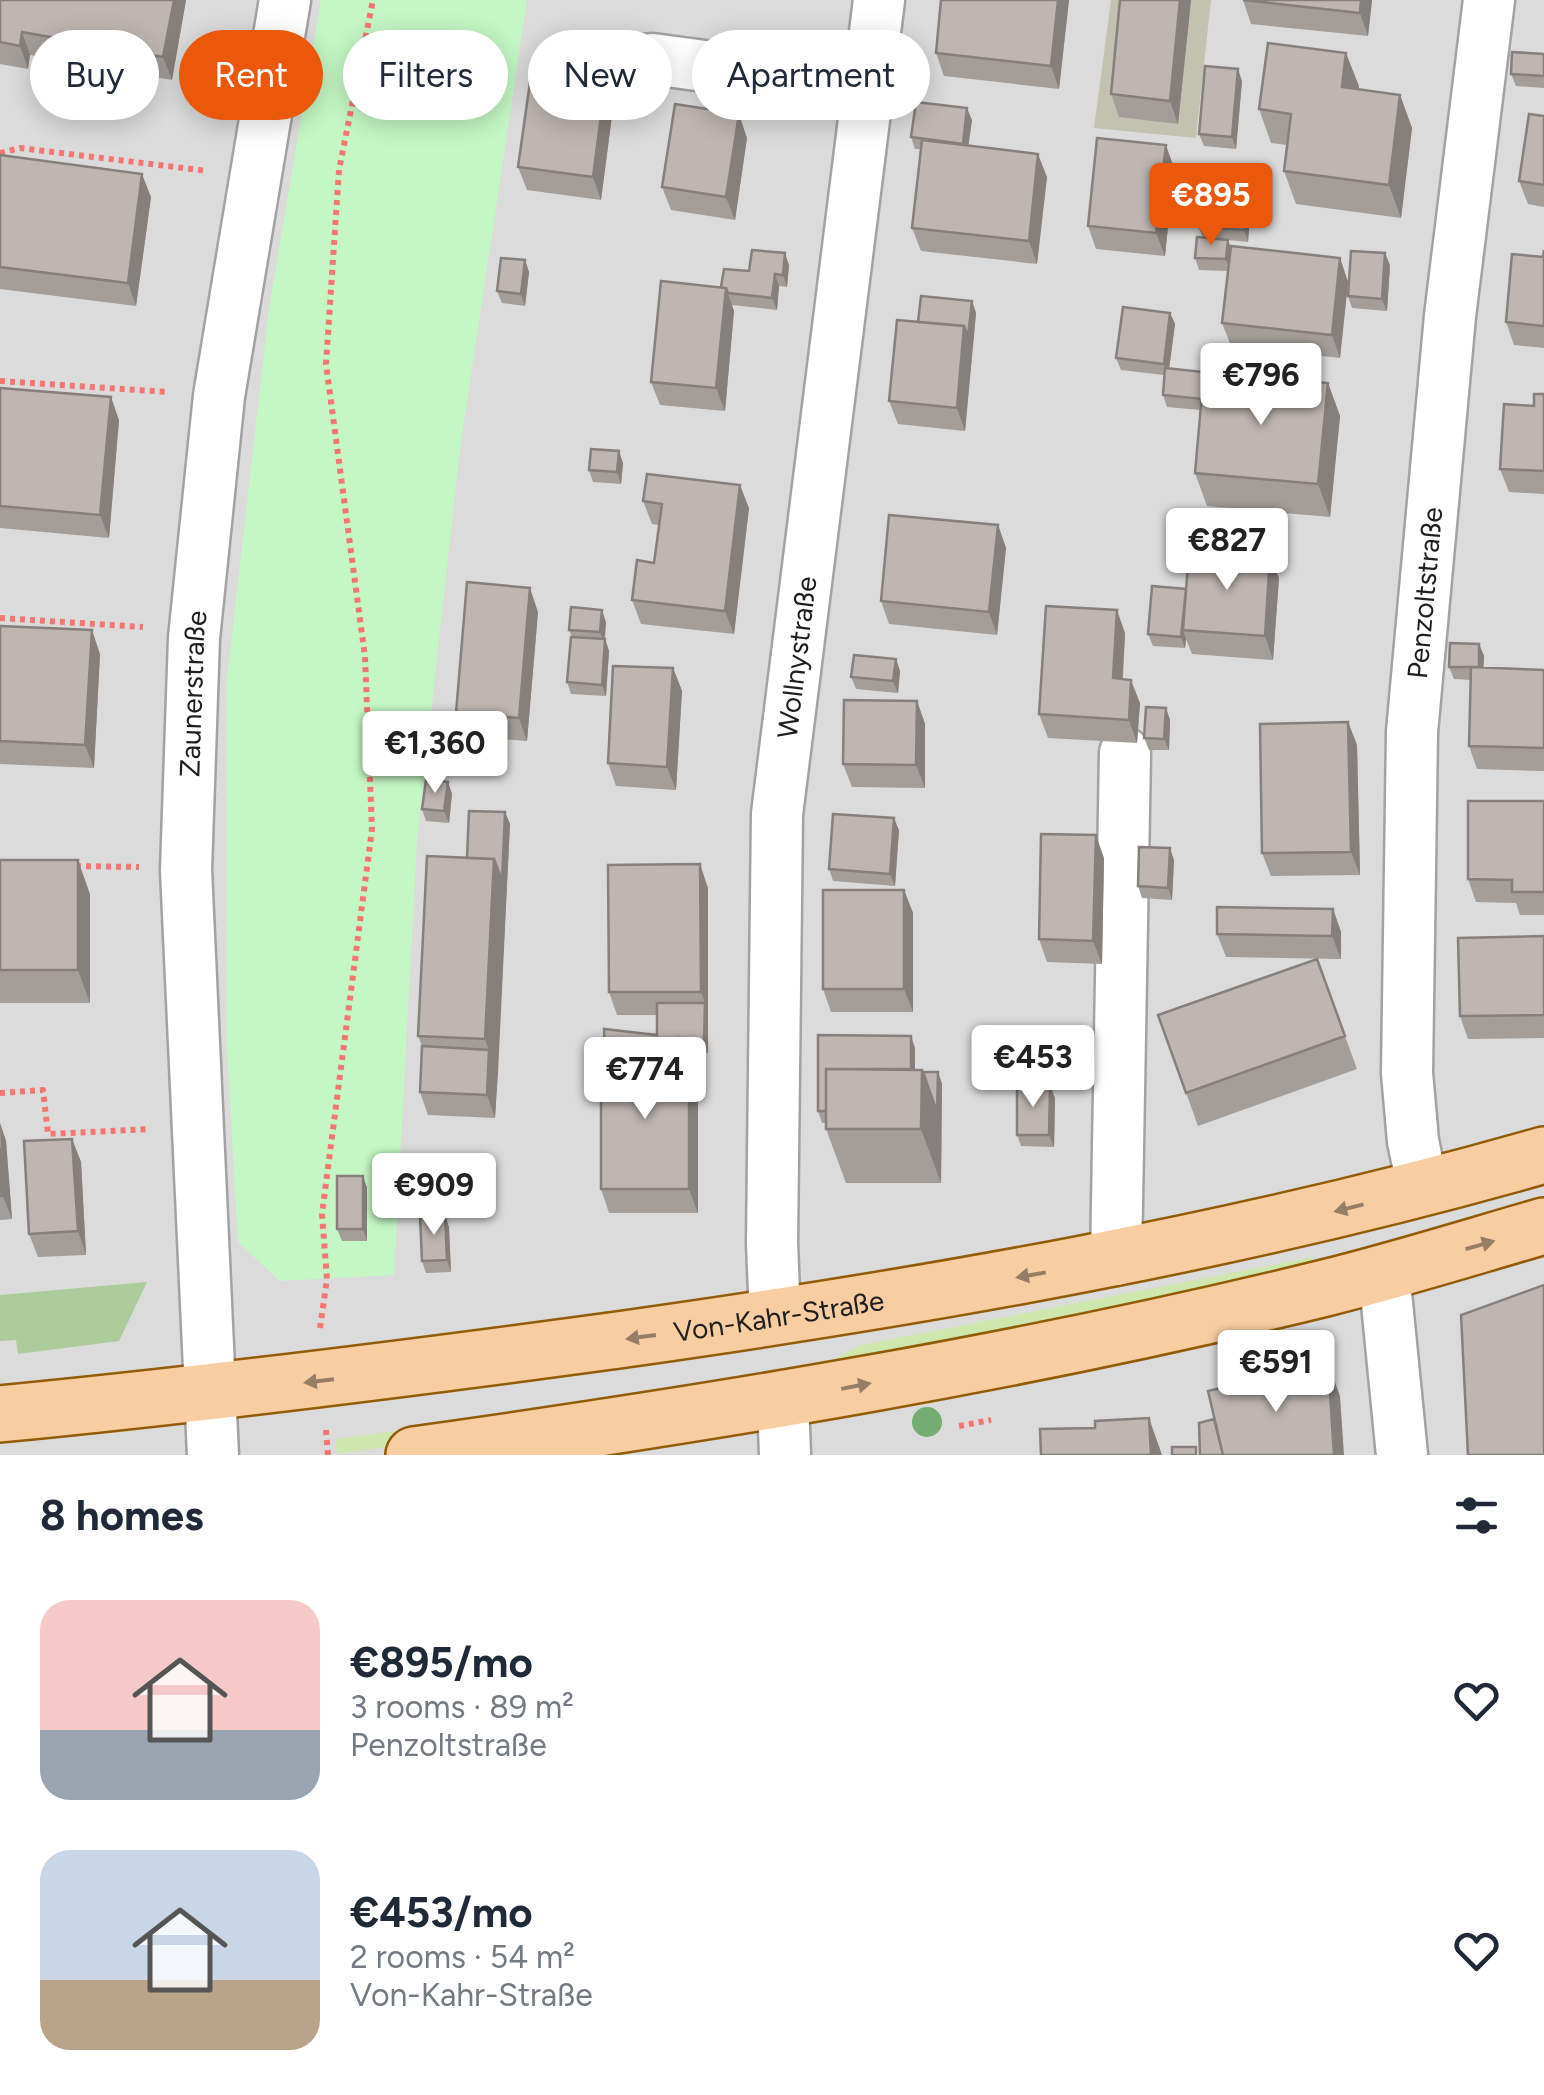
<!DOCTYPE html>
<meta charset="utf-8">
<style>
body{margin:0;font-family:Figtree,sans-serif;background:#f6f6f7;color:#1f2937;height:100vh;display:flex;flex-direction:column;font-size:38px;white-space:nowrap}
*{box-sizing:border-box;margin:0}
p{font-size:32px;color:#747a83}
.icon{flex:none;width:55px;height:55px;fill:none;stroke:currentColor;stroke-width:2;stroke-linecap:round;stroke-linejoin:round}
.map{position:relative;height:1455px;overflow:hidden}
.details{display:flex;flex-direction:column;background:#fff;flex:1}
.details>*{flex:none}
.guide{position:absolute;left:30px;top:30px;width:1000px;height:90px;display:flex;gap:20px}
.price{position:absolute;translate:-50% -85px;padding:0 22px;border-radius:10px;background:#fff;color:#222;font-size:32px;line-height:65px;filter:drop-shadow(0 2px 5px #0008)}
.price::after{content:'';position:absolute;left:50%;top:60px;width:30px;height:22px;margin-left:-15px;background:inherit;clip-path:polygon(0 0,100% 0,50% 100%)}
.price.active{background:#ea580c;color:#fff}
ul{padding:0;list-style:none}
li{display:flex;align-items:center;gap:30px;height:250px;padding:0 40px}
li span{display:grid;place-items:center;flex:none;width:280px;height:200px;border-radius:30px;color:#555}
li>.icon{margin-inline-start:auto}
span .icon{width:120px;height:120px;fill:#fffc;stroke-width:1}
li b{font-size:42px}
h2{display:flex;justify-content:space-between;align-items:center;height:120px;padding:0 40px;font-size:42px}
.pill{padding:0 35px;border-radius:45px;background:#fff;box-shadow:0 5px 25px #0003;font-size:35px;line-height:90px}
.pill.active{background:#ea580c;color:#fff}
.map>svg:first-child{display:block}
.residential{fill:#dcdbdb}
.construction{fill:#c3c2b1}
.grass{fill:#cde7ad}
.forest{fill:#adcc9b}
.park{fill:#c4f7c4}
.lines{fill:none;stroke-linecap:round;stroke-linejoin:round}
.minor-casing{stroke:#a2a2a2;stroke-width:55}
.major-casing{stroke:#935b06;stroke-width:60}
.path{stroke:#f47671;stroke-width:6;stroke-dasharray:5 5;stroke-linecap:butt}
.minor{stroke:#fff;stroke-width:50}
.major{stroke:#f8cda1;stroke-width:55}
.tree{fill:#74ac71}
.wall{fill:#a49d98}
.shaded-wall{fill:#867f7c}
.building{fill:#bfb6b1;stroke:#867f7c;stroke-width:2.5}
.oneway{fill:#967e66}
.labels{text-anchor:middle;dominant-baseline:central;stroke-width:8;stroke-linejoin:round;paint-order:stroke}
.street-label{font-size:28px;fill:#1e1e1e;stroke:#fff}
</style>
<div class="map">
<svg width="1544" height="1455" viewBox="0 0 1544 1455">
<rect width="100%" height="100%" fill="#efebe5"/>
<path class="residential" d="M0 0H1544V1455H0Z"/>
<path class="construction" d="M1111 0H1211L1196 138 1094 128Z"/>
<path class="grass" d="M1313 1257 1305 1280 804 1384 337 1454 336 1439 804 1375 861 1345Z"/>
<path class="forest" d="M147 1282 119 1341 18 1354 16 1340 0 1341V1295Z"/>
<path class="park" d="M321 0H527L460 449 417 841 394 1275 280 1281 238 1242 227 1047V679L269 309Z"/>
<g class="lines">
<defs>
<g id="minor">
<path d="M590 66 652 59 868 88"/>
<path id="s1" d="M1423 1189 1413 1141 1407 1073 1412 732 1450 316 1489 0"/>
<path d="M1116 1260 1125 753"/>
<path d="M1384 1273 1402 1455"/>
<path id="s2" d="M775 1318 772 1243 777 814 879 0"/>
<path d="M783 1400 785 1455"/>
<path id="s3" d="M213 1455 186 870 194 638 219 396 285 0"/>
</g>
<g id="major">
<path id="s4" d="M0 1414C207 1394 412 1368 618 1340 931 1296 1240 1242 1544 1155"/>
<path d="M414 1455C720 1412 1025 1362 1325 1288 1398 1270 1471 1247 1544 1226"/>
</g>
</defs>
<use href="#minor" class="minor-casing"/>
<use href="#major" class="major-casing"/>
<path class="path" d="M0 153 20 148 208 171
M0 381 168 392
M0 618 143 627
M76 866 139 867
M0 1093 43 1090 48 1134 149 1129
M320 1328 327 1279 322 1214 372 829 365 657 326 364 339 170 373 0
M959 1426 991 1420
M326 1430 328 1455"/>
<use href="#minor" class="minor"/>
<use href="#major" class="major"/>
</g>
<g class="tree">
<circle cx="1281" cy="1345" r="15"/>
<circle cx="927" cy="1422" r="15"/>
</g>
<path class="wall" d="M0 0H186L172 80 30 55 28 69 0 64Z
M1069 0 1059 89 944 76 936 53Z
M1120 0H1191L1178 124 1119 117 1111 94Z
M1243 0H1372L1368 36 1251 24Z
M1544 54V88L1516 86 1511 74Z
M1242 81 1236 149 1204 146 1199 134Z
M1359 86 1358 89 1400 95 1412 128 1401 218 1296 204 1284 171 1287 145 1271 143 1259 109Z
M613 108 601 200 527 190 518 167Z
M1544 116V207L1528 204 1519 181Z
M972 120 968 146 1047 177 1037 264 921 251 912 228 921 149H915L911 137Z
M747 138 735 220 671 210 662 187Z
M0 155 151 197 136 306 0 289Z
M1174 168 1165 256 1096 249 1088 226Z
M1250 215 1248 242 1228 240 1231 248 1340 258 1348 282 1340 358 1231 346 1222 323 1228 271 1199 270 1195 258 1203 238 1198 226Z
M1544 250V348L1514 345 1506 322 1543 257Z
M525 260 529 272 525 306 502 303 497 291Z
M789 265 787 287 779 286 777 310 732 305 734 311 725 411 660 405 651 382 721 287 749 271Z
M1390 265 1387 311 1352 308 1348 296Z
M972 301 976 313 965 431 898 424 889 401 918 322Z
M1170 313 1175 324 1169 369 1328 383 1340 416 1330 517 1207 506 1195 473 1201 410 1167 407 1163 395 1164 375 1121 370 1116 358Z
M0 388 119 420 109 538 0 528Z
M1544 394V494L1509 492 1500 469 1534 406Z
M623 463 621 484 593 482 589 470Z
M643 501 749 508 734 634 641 624 632 600 654 563 659 525 652 524Z
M998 525 1006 548 997 635 889 624 881 601Z
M1279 578 1273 660 1192 654 1186 639 1185 648 1153 646 1148 634Z
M538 612 527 741 464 736 456 713Z
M606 622 605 639 609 651 606 696 571 694 567 682 572 637 569 630Z
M0 626 100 654 94 768 0 764Z
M1125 633 1123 679 1140 703 1137 743 1048 738 1039 714Z
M1479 644 1484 656 1483 668 1544 670V771L1477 769 1469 746 1471 680 1454 679 1449 667Z
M896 659 900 671 898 693 856 689 851 677Z
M673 668 682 691 676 790 616 786 608 763Z
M917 701 925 724V788L852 787 843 764Z
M1166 708 1170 720 1169 750H1149L1144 738Z
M1348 722 1357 745 1360 875 1271 876 1262 853Z
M448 782 452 794 449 823 426 821 422 809Z
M1544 801V915H1520L1516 903 1476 902 1468 879Z
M505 812 510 824 495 1118 428 1115 420 1092 422 1046 418 1036 467 858Z
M899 830 895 886 833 881 829 869Z
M1104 858 1102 964 1047 962 1039 939Z
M0 860 90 894V1003H0Z
M1174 860 1172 900 1142 898 1138 886Z
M708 888V1053L684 1050V1055H689L698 1078V1213H609L601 1189 605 1055 657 1035V1015H617L609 992Z
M904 890 913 913V1012H831L823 989Z
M1333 909 1341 932V959L1226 957 1217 934Z
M1544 936V1038L1468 1039 1460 1016Z
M1317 959 1357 1069 1198 1126 1158 1015Z
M915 1048V1069L923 1072H938L942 1084 941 1183H846L826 1129V1123H822L818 1111Z
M1055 1098 1054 1147 1021 1146 1017 1135Z
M0 1123 6 1141 12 1219 0 1220Z
M72 1139 81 1162 86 1255 38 1257 29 1234Z
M363 1176 367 1188V1241H342L337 1229Z
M449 1227 451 1272 426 1273 422 1261Z"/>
<path class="shaded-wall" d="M174 0H186L172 80 163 57Z
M1058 0H1069L1059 89 1051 66Z
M1180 0H1191L1178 124 1170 101Z
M1361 0H1372L1368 36 1360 13Z
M22 32 30 55 28 69 20 46Z
M1346 53 1359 86 1354 120 1342 87Z
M1238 69 1242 81 1236 149 1232 137Z
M605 85 613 108 601 200 593 177Z
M1400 95 1412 128 1401 218 1389 185Z
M967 108 972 120 967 156 963 144Z
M739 114 747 138 735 220 726 197Z
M1166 145 1174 168 1165 256 1156 233Z
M1038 154 1047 177 1037 264 1029 241Z
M142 174 151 197 136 306 128 283Z
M1246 203 1250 215 1248 242 1244 230Z
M1228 240 1232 252 1230 271 1226 259Z
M785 253 789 265 787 287 783 275Z
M1385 253 1390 265 1387 311 1382 299Z
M1340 258 1348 282 1340 358 1332 335Z
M525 260 529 272 525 306 521 294Z
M775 274 779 286 777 310 772 298Z
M726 288 734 311 725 411 716 388Z
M972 301 976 313 965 431 957 408 964 326Z
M1170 313 1175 324 1168 376 1164 364Z
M1328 383 1340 416 1330 517 1318 484Z
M111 397 119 420 109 538 100 515Z
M619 451 623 463 621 484 617 472Z
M740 485 749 508 734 634 725 611Z
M998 525 1006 548 997 635 989 612Z
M1270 555 1279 578 1273 660 1265 636Z
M530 588 538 612 527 741 519 718Z
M1186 589 1183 630 1186 639 1185 648 1181 637Z
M602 610 606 622 604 644 600 632Z
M1117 610 1125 633 1121 702 1113 678Z
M92 630 100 654 94 768 85 745Z
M605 639 609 651 606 696 602 685Z
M1479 644 1484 656 1483 680 1479 668Z
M896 659 900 671 898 693 893 681Z
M673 668 682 691 676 790 667 767Z
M1131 680 1140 703 1137 743 1129 720Z
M917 701 925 724V788L916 765Z
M1166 708 1170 720 1169 750 1164 739Z
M1348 722 1357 745 1360 875 1351 852Z
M448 782 452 794 449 823 444 811Z
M505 812 510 824 498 1073 485 1039 494 859Z
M894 818 899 830 895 886 890 874Z
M1096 835 1104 858 1102 964 1093 941Z
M1170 848 1174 860 1172 900 1168 888Z
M78 860 90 894V1003L78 970Z
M700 864 708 888V1053L704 1041 705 1003 701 992Z
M904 890 913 913V1012L904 989Z
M1333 909 1341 932V959L1332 936Z
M911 1036 915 1048V1084L911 1072Z
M679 1038 684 1050 683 1078 679 1066Z
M489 1050 498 1073 495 1118 487 1095Z
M689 1055 698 1078V1213L689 1189Z
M922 1070 937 1112 938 1072 942 1084 941 1183 921 1129Z
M1050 1086 1055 1098 1054 1147 1049 1135Z
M0 1123 6 1141 12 1219 3 1196Z
M72 1139 81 1162 86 1255 78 1231Z
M363 1176 367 1188V1241L363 1229Z
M445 1215 449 1227 451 1272 447 1260Z
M1328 1363 1340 1396 1344 1455H1334Z
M1149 1418 1161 1452 1162 1455H1151Z"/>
<path class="building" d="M0 0H174L163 57 22 32 20 46 0 42Z
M941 0H1058L1051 66 936 53Z
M1120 0H1180L1170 101 1111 94Z
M1243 0H1361L1360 13Z
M1268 43 1346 53 1342 87 1400 95 1389 185 1284 171 1291 114 1259 109Z
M1512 52 1544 54V76L1511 74Z
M1205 66 1238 69 1232 137 1199 134Z
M531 75 605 85 593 177 518 167Z
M916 102 967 108 963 144 911 137Z
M675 104 739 114 726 197 662 187Z
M1529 114 1544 116V185L1519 181Z
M1097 138 1166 145 1156 233 1088 226Z
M922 140 1038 154 1029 241 912 228Z
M0 155 142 174 128 283 0 267Z
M1201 199 1246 203 1244 230 1198 226Z
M1197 237 1228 240 1226 259 1195 258Z
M1231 246 1340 258 1332 335 1222 323Z
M752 250 785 253 783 275 775 274 772 298 728 293 726 288 721 287 724 269 749 271Z
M1544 250V326L1506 322 1512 254 1543 257Z
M1351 251 1385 253 1382 299 1348 296Z
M501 258 525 260 521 294 497 291Z
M661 281 726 288 716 388 651 382Z
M921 296 972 301 968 337 964 326 918 322Z
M1123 307 1170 313 1164 364 1116 358Z
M897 320 964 326 957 408 889 401Z
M1165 368 1204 372 1202 399 1163 395Z
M1204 371 1328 383 1318 484 1195 473Z
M0 388 111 397 100 515 0 506Z
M1534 394H1544V471L1500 469 1504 404 1534 406Z
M591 449 619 451 617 472 589 470Z
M647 474 740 485 725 611 632 600 637 560 654 563 662 504 643 501Z
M889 515 998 525 989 612 881 601Z
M1189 550 1270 555 1265 636 1183 630Z
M467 582 530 588 519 718 456 713Z
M1152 586 1186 589 1181 637 1148 634Z
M1046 606 1117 610 1113 678 1131 680 1129 720 1039 714Z
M571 607 602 610 600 632 569 630Z
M0 626 92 630 85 745 0 741Z
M571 637 605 639 602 685 567 682Z
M1450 643 1479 644V667H1449Z
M854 655 896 659 893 681 851 677Z
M613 666 673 668 667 767 608 763Z
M1471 667 1544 670V748L1469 746Z
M844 700 917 701 916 765 843 764Z
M1146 707 1166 708 1164 739 1144 738Z
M1348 722 1351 852 1262 853 1260 724Z
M426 780 448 782 444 811 422 809Z
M1468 801H1544V892H1512V880L1468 879Z
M469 811 505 812 502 881 494 859 467 858Z
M833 814 894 818 890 874 829 869Z
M1041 834 1096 835 1093 941 1039 939Z
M1139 847 1170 848 1168 888 1138 886Z
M427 856 494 859 485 1039 418 1036Z
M0 860H78V970H0Z
M700 864 701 992H609L608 865Z
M823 890H904V989H823Z
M1217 907 1333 909 1332 936 1217 934Z
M1544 936V1015L1460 1016 1458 938Z
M1317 959 1345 1036 1186 1093 1158 1015Z
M657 1003H705L704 1041 679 1038V1055H605L604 1029 657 1035Z
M818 1035 911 1036V1069H826V1111H818Z
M422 1046 489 1050 487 1095 420 1092Z
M601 1055H689V1189H601Z
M826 1069 922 1070 921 1129H826Z
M923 1072H938L937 1112Z
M1017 1086H1050L1049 1135H1017Z
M72 1139 78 1231 29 1234 24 1141Z
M0 1148 3 1196H0Z
M337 1176H363V1229H337Z
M445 1215 447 1260 422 1261 420 1216Z
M1544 1285V1455H1468L1461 1315Z
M1328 1363 1334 1455H1223L1208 1391Z
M1149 1418 1151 1455H1041L1040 1429 1095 1428V1421Z
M1214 1419 1223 1455H1200L1199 1423Z
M1172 1447H1196V1455H1172Z"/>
<defs><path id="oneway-solid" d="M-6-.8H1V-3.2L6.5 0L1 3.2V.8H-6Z" transform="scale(2.5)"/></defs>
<g class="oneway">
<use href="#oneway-solid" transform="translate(1349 1208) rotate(166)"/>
<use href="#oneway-solid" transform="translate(1480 1245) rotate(-16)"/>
<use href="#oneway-solid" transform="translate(1031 1275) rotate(170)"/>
<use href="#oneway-solid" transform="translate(641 1337) rotate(172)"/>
<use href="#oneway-solid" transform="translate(319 1381) rotate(173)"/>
<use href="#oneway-solid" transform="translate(856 1386) rotate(-11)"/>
</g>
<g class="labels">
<g class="street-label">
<text stroke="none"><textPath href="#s1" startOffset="598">Penzoltstraße</textPath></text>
<text stroke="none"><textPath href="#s2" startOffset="662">Wollnystraße</textPath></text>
<text stroke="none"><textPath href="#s3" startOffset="762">Zaunerstraße</textPath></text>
<text stroke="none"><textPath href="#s4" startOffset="785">Von-Kahr-Straße</textPath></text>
</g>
</g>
</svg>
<b class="price active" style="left:1211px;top:248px">€895</b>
<b class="price" style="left:1261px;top:428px">€796</b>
<b class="price" style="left:1227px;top:593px">€827</b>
<b class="price" style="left:435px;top:796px">€1,360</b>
<b class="price" style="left:1033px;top:1110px">€453</b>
<b class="price" style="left:645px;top:1122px">€774</b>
<b class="price" style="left:434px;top:1238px">€909</b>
<b class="price" style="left:1276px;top:1415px">€591</b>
<div class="guide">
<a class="pill">Buy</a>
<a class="pill active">Rent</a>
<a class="pill">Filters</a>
<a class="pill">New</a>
<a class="pill">Apartment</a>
</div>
</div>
<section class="details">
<h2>8 homes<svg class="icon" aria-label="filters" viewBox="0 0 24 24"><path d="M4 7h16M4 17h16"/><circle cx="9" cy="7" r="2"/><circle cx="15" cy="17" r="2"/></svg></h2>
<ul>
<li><span style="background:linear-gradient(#f6c9c9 65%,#9aa5b1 0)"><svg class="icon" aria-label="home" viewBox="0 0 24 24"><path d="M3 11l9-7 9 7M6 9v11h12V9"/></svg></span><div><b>€895/mo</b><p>3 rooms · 89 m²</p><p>Penzoltstraße</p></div><svg class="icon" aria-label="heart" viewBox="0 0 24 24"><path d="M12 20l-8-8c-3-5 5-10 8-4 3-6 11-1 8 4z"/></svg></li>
<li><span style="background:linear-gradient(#c9d6e8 65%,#b9a48a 0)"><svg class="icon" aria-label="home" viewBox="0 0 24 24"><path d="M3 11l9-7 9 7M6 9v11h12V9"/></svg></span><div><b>€453/mo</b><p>2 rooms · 54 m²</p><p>Von-Kahr-Straße</p></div><svg class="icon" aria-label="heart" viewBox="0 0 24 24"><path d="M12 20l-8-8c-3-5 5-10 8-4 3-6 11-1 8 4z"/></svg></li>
</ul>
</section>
